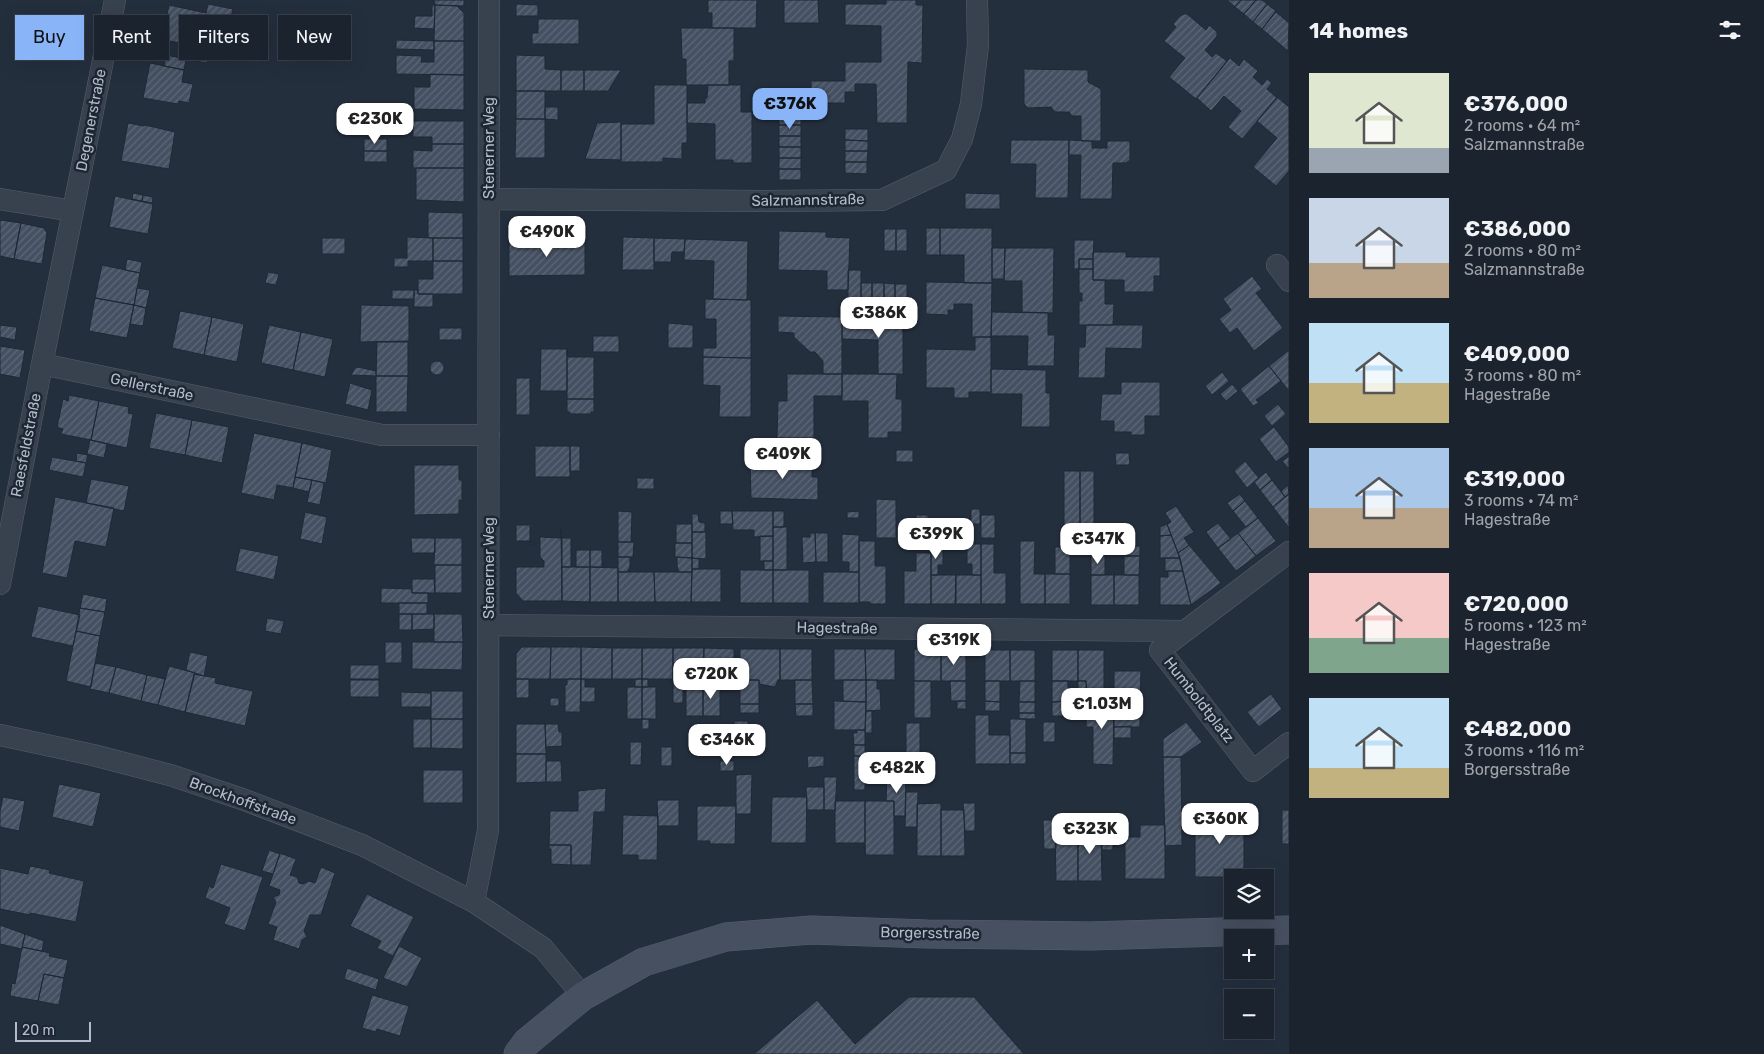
<!DOCTYPE html>
<meta charset="utf-8">
<style>
body{margin:0;font-family:Rubik,sans-serif;background:#282f3a;color:#f1f3f6;height:100vh;display:flex;flex-direction:column;font-size:19px;white-space:nowrap}
*{box-sizing:border-box;margin:0}
p{font-size:16px;color:#a0a4aa}
.icon{flex:none;width:28px;height:28px;fill:none;stroke:currentColor;stroke-width:2;stroke-linecap:round;stroke-linejoin:round}
.map{position:relative;flex:1;overflow:hidden}
.drawer{display:flex;flex-direction:column;background:#1b232e;width:475px}
.drawer>*{flex:none}
.banner{position:absolute;left:15px;top:15px;width:475px;height:45px;display:flex;gap:10px}
.tools{position:absolute;left:1224px;top:869px;display:grid;gap:10px}
.tools a{display:grid;place-items:center;width:50px;height:50px;border-radius:0px;background:#1b232e;box-shadow:0 5px 20px #0002,0 0 0 1px #39404a;font-size:25px}
.scale{position:absolute;left:15px;bottom:12px;width:76px;box-sizing:border-box;padding-left:5px;border:2px solid #b4bcc9;border-top:0;font-size:14px;line-height:18px;white-space:nowrap;color:#b4bcc9;-webkit-text-stroke:4px #1d2633;paint-order:stroke}
.price{position:absolute;translate:-50% -42px;padding:0 11px;border-radius:10px;background:#fff;color:#222;font-size:16px;line-height:32px;filter:drop-shadow(0 1px 2px #0008)}
.price::after{content:'';position:absolute;left:50%;top:30px;width:15px;height:11px;margin-left:-8px;background:inherit;clip-path:polygon(0 0,100% 0,50% 100%)}
.price.active{background:#8ab4f8;color:#111}
ul{padding:0;list-style:none}
li{display:flex;align-items:center;gap:15px;height:125px;padding:0 20px}
li span{display:grid;place-items:center;flex:none;width:140px;height:100px;border-radius:0px;color:#555}
li>.icon{margin-inline-start:auto}
span .icon{width:60px;height:60px;fill:#fffc;stroke-width:1}
li b{font-size:21px}
h2{display:flex;justify-content:space-between;align-items:center;height:60px;padding:0 20px;font-size:21px}
.chip{padding:0 18px;border-radius:0px;background:#1b232e;box-shadow:0 5px 20px #0002,0 0 0 1px #39404a;font-size:18px;line-height:45px}
.chip.active{background:#8ab4f8;color:#111}
main{display:flex;flex:1;min-height:0}
.map>svg:first-child{display:block}
.building{fill:url(#building-hatch);stroke:#1f2835}
.lines{fill:none;stroke-linecap:round;stroke-linejoin:round}
.street-casing{stroke:#565f6c;stroke-width:22}
.secondary-casing{stroke:#565f6c;stroke-width:29}
.street{stroke:#38414e;stroke-width:21}
.secondary{stroke:#465061;stroke-width:28}
.labels{text-anchor:middle;dominant-baseline:central;stroke-width:5;stroke-linejoin:round;paint-order:stroke}
.street-label{font-size:15px;fill:#b4bcc9;stroke:#1d2633}
</style>
<main>
<div class="map">
<svg width="1289" height="1054" viewBox="0 0 1289 1054">
<defs>
<pattern id="building-hatch" width="6" height="6" patternUnits="userSpaceOnUse" patternTransform="scale(1.25)"><rect width="6" height="6" fill="#455162"/><path d="M-1 1l2-2M0 6l6-6M5 7l2-2" fill="none" stroke="#5d6877"/></pattern>
</defs>
<rect width="100%" height="100%" fill="#242f3e"/>
<path class="building" d="M434 0H464V6L435 5Z
M708 0H757L756 28H712V13H708Z
M784 0H818L819 23H784Z
M886 0H916V5H923L922 63 908 62 907 123H877L876 84H855V92H845V103H811V81H845V62H881V26L845 25V4H886Z
M1227 0H1241L1235 7Z
M1241 0H1256L1244 14 1235 7Z
M1256 0H1262L1267 4 1253 22 1244 14Z
M208 4 233 9 229 26 235 27 229 61 208 57 207 63 191 60 194 45 162 40 169 5 206 13Z
M516 4 538 5V16H516Z
M1267 4 1276 11 1262 29 1253 22Z
M432 5H435L434 29 414 28 415 16H432Z
M435 5 457 6 464 13V41H434Z
M1276 12 1289 23 1288 51 1262 29Z
M1184 14H1187L1206 30 1209 25 1217 32V36L1205 50 1212 57 1216 53 1227 61 1196 99 1169 77 1185 58 1164 41 1176 27 1173 24 1180 16Z
M538 19H579V44H532V33H538Z
M681 28H734V61H729V85H686V59H682Z
M396 40 434 41V50L396 49Z
M434 41H464V75L396 74V55L422 56 421 62H434Z
M166 55 186 59 184 70 164 66Z
M516 55 545 56V69L561 70V91H516Z
M1230 58 1239 66 1244 59 1258 71 1253 77 1262 85 1267 79 1272 83 1267 89 1277 98 1242 139 1228 127 1241 111 1224 96 1211 111 1197 98Z
M150 63 184 70 182 82 193 84 189 103 179 101 178 104 143 98Z
M1024 69 1088 70V82L1101 89V141H1081V116H1072L1069 112H1055L1051 107 1028 108 1024 104Z
M561 70H584V91H561Z
M584 70H621L608 91H584Z
M430 74 464 75V110L414 109V87H430Z
M654 85H687V143H682V159L663 158V162H621V124H654Z
M708 85H741V112H752V163H733V160H715V124L687 123V103H705V98H707Z
M516 91H545V119H516Z
M1277 97 1289 107V171L1276 186 1253 167 1277 138 1257 121Z
M779 103H801V114H779Z
M376 106H405L404 119H376Z
M545 107H558V120L545 119Z
M779 114H801V125H779Z
M516 119H545V158H515Z
M413 121H464V144H432V137H413Z
M621 122V160L585 159 597 123Z
M128 123 144 126 145 125 175 132 169 169 121 161Z
M779 125H801V136H779Z
M845 129H868V141L845 140Z
M779 136H801V147H779Z
M364 139H387V151H364Z
M845 140 868 141V151H845Z
M1011 140H1069L1068 198H1035L1036 164H1010Z
M1069 140 1092 141V148H1107V141H1130V160L1126 163H1113L1112 199H1080L1081 155H1069Z
M432 144H464V168H413V150L432 151Z
M779 147H801V158H779Z
M364 151H387V162H364Z
M845 151H868L867 162H845Z
M779 158H801V169H779Z
M845 162H867V174L845 173Z
M416 168H464V202L416 200Z
M779 169H801V180H779Z
M133 193 143 195 142 201 132 199Z
M965 193 1000 194V209H965Z
M143 195 153 197 152 203 142 201Z
M115 196 153 204 148 234 109 227Z
M428 212 463 213V238H428Z
M0 220 21 223 14 259 0 256Z
M21 223 44 228 47 233 42 264 14 259Z
M926 228H940V255H926Z
M940 228H992V283H964V255H940Z
M884 229H896V251H884Z
M896 229H907V251H896Z
M779 231 826 232V237L850 238 848 290H827V271L778 270Z
M407 237 433 238V261H408V267H394V258H407Z
M623 237 654 238V270H622Z
M322 238H345V254H322Z
M433 238H463V261H433Z
M654 238 685 239 684 252H672L671 262H654Z
M685 239 748 241 747 300 713 299 714 261 684 260Z
M1074 240H1094L1093 259H1079V269H1074Z
M509 241H585V275L509 276Z
M992 248H1005L1004 279H992Z
M1005 248H1054L1053 313 1022 312V281H1004Z
M1093 252H1126V257H1160V276H1154V292H1124V280H1093Z
M127 259 142 262 140 273 125 270Z
M1079 259H1093V269H1079Z
M433 261H463V294H418V279H433Z
M102 265 140 273 134 305 95 298Z
M1079 269H1093V280H1105V304H1114L1113 325H1079V301H1082V293H1079Z
M848 270H861V305H848Z
M268 272 279 274 276 285 265 283Z
M1252 276 1262 289 1256 293 1283 328 1254 351 1237 328 1230 333 1219 319 1231 310 1223 299Z
M926 282 992 283 991 337H972V304H954V310H948V315L926 314Z
M861 283H872V305H861Z
M872 283H884V305H872Z
M884 283 895 284V305H884Z
M895 284H907V305H895Z
M137 288 150 290 146 308 134 305Z
M392 290H414V299H392Z
M414 290H418V294H433V307H414Z
M95 298 134 305 127 338 89 331Z
M705 299 751 300V358L703 357V348H716V319H705Z
M134 305 146 308 143 326 130 324Z
M361 305 409 306V341L360 342Z
M180 311 212 317 204 355 172 348Z
M992 312 1048 313V335H1055L1054 366H1027L1028 336H991Z
M778 316 842 317V374H823V361L815 352H810L794 337V333L778 332Z
M212 317 244 324 237 362 204 355Z
M842 317H903V374H878V340L842 339Z
M668 323 693 325V348H668Z
M0 325 17 327 15 340 0 337Z
M269 325 301 332 293 370 261 363Z
M1086 325H1143L1142 349 1106 348 1105 378H1078L1079 347H1085Z
M439 328H462V340H439Z
M301 332 333 339 325 377 293 370Z
M593 336H619V352H593Z
M975 337H991V392H969V398H954V388H926V349L975 350Z
M377 342H408V376H376Z
M0 346 25 350 20 378 0 374Z
M541 349H567V391H540Z
M567 349 568 357H594V399H567Z
M1289 350V391L1269 366Z
M703 357 751 358V417H719L720 386 703 385Z
M430 368a7 7 0 1 1 14 0a7 7 0 1 1-14 0Z
M1269 366 1281 381 1256 400 1259 403 1253 406 1240 389Z
M358 367 376 371V376L351 375 355 368Z
M991 369 1046 370V393H1050V427H1021L1022 394H991Z
M1222 372 1229 381 1212 395 1205 386Z
M787 374H842V396H814V438H777L778 401H787Z
M842 374H897L896 399H902V432H888V438H868V401H842Z
M376 376H408L407 412H376Z
M516 378H530V415H516Z
M1121 382H1160V416H1145V435H1131V432H1114V421H1100L1102 394H1121Z
M350 383 372 390 368 410 345 404Z
M1232 384 1238 391 1226 401 1220 394Z
M69 395 99 401 91 440 61 434 63 429 57 427 63 399 68 401Z
M567 399H594V412H591V414H570V412H567Z
M99 401 129 407 128 413 133 414 127 448 91 440Z
M1278 404 1286 414 1272 426 1264 416Z
M156 413 192 420 185 455 149 448Z
M192 420 229 427 222 463 185 455Z
M1274 427 1289 447V452L1276 462 1259 439Z
M254 433 302 443 293 488 277 485 274 500 241 493Z
M90 440 107 444 104 458 87 454Z
M302 443 332 450 326 483 295 477Z
M535 446H570V477H535Z
M570 446H580V471H570Z
M896 450H913V462H896Z
M77 453 88 455 86 463 76 461Z
M1115 453H1129L1130 465H1116Z
M1289 456V467L1288 468 1282 461Z
M52 457 86 463 83 477 49 470Z
M789 460 812 461V477H818V500L751 498 750 461 789 462Z
M1245 461 1259 478 1247 488 1234 471Z
M414 465H459V480H462V500H459V514L414 515Z
M1064 471H1080V526H1064Z
M1080 471H1094V525L1080 526Z
M1266 472 1272 480 1260 490 1254 482Z
M295 477 312 480 309 492 293 488Z
M637 478H654V489H637Z
M91 479 129 486 124 511 86 503Z
M312 480 324 483 320 505 307 502Z
M1272 480 1285 497 1273 507 1260 490Z
M1288 485 1289 494 1285 497 1281 491Z
M1240 494 1245 501 1233 511 1227 503Z
M1289 494V528L1273 507Z
M55 497 114 508 106 547 75 541 67 578 42 573Z
M876 499 896 500V538H876Z
M1245 501 1258 518 1246 527 1233 511Z
M1176 506 1194 532 1184 538 1189 545 1178 553 1167 524 1171 522 1165 513Z
M971 509H980V524H971Z
M618 511 632 512 631 542H618Z
M720 511H732L733 524H720Z
M732 511H773V536L754 537V530H733Z
M773 511H784V527H773Z
M859 511V518H847V512Z
M305 512 327 517 322 544 300 539Z
M692 514H698L699 522 705 523V532H692Z
M916 515H928L929 536H916Z
M981 515H995V538H981Z
M1258 518 1276 541 1256 556 1238 533Z
M932 521H940V536H932Z
M1218 523 1231 539 1218 548 1206 532Z
M676 524H692V543H676Z
M1167 524 1171 535 1160 536V527Z
M516 525H535V526H530V543H535V544H529L530 541H516Z
M773 527H787V570H773Z
M561 529 562 601H523L516 593V567H544V561L540 557V537L561 538Z
M692 532H706V559L692 558Z
M810 533H815L816 562 803 563 802 537H810Z
M815 533H828V562H816Z
M1238 533 1256 556 1236 571 1218 548Z
M842 534 859 535V572H849V562H842Z
M1171 535 1180 558H1160V536Z
M760 536H773V561H760Z
M411 538H435V553H412Z
M435 538H462V565H434Z
M562 538H571V567H562Z
M859 541H875V566H886V604H870V602H859Z
M1020 541H1035L1034 574H1045V604H1020Z
M618 542H634L633 557H618Z
M675 543H692V558L675 557Z
M967 544H981V575H972V564H967Z
M981 544H994V573H1006V604H981Z
M1091 545H1105V555H1091Z
M1189 545 1221 583 1191 605 1178 553Z
M1124 546H1140V556H1124Z
M1055 547H1070V574H1055Z
M240 548 279 556 274 580 235 571Z
M931 548H943V565H938V575H931Z
M576 550H590V567H576Z
M590 550H602V567H590Z
M916 553H931V604H904V571H916Z
M1091 555H1105V575H1091Z
M1124 556H1140L1139 575H1124Z
M618 557H630V567L627 572H618Z
M677 557 692 558V572H679L677 566Z
M692 558 699 559V569H692Z
M1165 558H1180L1183 571H1165Z
M764 561H773V570H764Z
M435 565H462V593H435Z
M562 567H590V602L562 601Z
M590 567 618 568V602H590Z
M692 569H721V602H691Z
M740 570H773V603H740Z
M773 570H809V603H773Z
M1168 571H1183L1191 605H1160V577H1168Z
M618 572H654L655 602H618Z
M654 572H692L691 602H655Z
M823 572H859V603H823Z
M1045 574H1070V604H1045Z
M931 575H956L955 604H931Z
M956 575H981V604H956Z
M1091 575H1114V605H1091Z
M1114 575H1139V605H1114Z
M412 579H434L435 593H412Z
M381 588 412 589V593H428V603H381Z
M83 594 107 599 105 612 80 608Z
M399 603H427V614H399Z
M38 606 80 615 73 646 31 637Z
M80 608 105 612 100 636 76 631Z
M399 614H412V630H399Z
M412 614H434V629L412 630Z
M434 614H462L463 642H434Z
M267 618 284 621 281 634 265 631Z
M76 631 100 636 91 687 66 681Z
M385 642H402V663H385Z
M412 642H463L462 670 412 669Z
M522 647H551L550 679H516V654Z
M551 647H581V679H550Z
M581 647 612 648V679H581Z
M612 648H642V679H612Z
M642 648H673V679H642Z
M673 648H704L703 679H673Z
M704 648 734 649V679H703Z
M740 649H780V680H778L775 687 759 684V680H740Z
M780 649H812V680H780Z
M834 649H865L866 680H834Z
M865 649H895V680H866Z
M914 649 941 650V681H914Z
M941 650H966V681H941Z
M985 650H1010V681H985Z
M1010 650H1035V681H1010Z
M1052 650H1078V681H1052Z
M1078 650H1104V703H1087L1086 681H1078Z
M190 652 208 656 204 676 186 670Z
M95 663 116 667 109 693 90 689Z
M350 665H379V679H350Z
M169 666 195 673 185 712 158 705Z
M116 667 147 675 141 701 109 693Z
M1114 671H1141L1140 701H1139V710L1140 712V727H1114Z
M194 674 216 678 215 683 253 691 245 726 185 712Z
M147 675 165 679 158 705 141 701Z
M516 679H529V698H516Z
M567 679H581L580 712H565V685H567Z
M581 679H585V687H595V702H581Z
M635 679H642V687H635Z
M642 679H648V687H642Z
M673 679H683V703H673Z
M703 679V716H686V687H696V680Z
M703 679 709 680V687H720V716H703Z
M350 680H379V697H350Z
M740 680H759V704H740Z
M795 680H812L813 704H795Z
M843 680H866V702L843 701Z
M866 680H877V689H880L881 710 866 711Z
M914 681H931V718H914Z
M950 681H966V701H951Z
M985 681H1000V702L985 701Z
M1020 681H1035V702H1019Z
M1052 681H1068V701L1052 702Z
M1078 681H1086L1087 698H1078Z
M627 687H642V719H627Z
M642 687H656V719H642Z
M431 691H463V719H431Z
M401 692 431 693V707H401Z
M1271 694 1282 709 1259 727 1247 712Z
M1104 696H1114L1113 765 1093 764V727H1086L1087 703H1104Z
M550 698H559V706H550Z
M1068 698H1073V716H1052V702L1068 701Z
M834 701 866 702 865 730H834Z
M957 701H966V709H957Z
M985 701 1000 702V711H985Z
M1019 702H1035V713H1019Z
M740 704H759V713H740Z
M795 704H813V716H796Z
M866 711H872V733H865Z
M1019 713H1035L1036 719H1019Z
M975 715H989V735H1010V764H975Z
M413 719H431V748H413Z
M431 719H463V749L431 748Z
M642 719H649V729H642Z
M1010 719H1026V753H1010Z
M734 721H748V736H734Z
M1043 722H1055V742H1043Z
M1186 722 1202 742 1181 757H1163V739Z
M906 723H920V753H906Z
M516 724H545L546 754H516Z
M545 724H558L559 732H562V746L546 747Z
M1114 727 1131 726V738H1114Z
M857 730H865V745H854L853 733H857Z
M630 742H642L641 765H630Z
M854 745H865V756H854Z
M661 747H672V766H661Z
M1010 753H1026V764H1010Z
M516 754H546V782L516 783Z
M807 756H824V766L808 768Z
M854 756H865V790H854Z
M1163 757H1181L1182 845 1165 846Z
M546 761H561L562 782H546Z
M720 761H734V771H720Z
M423 770H463V803H423Z
M752 774 751 814H736V775Z
M824 777H837L835 810H824Z
M887 777H906L905 816H894V801H886Z
M59 784 101 793 93 827 52 817Z
M806 787H824V810H807Z
M606 788 605 812H594L591 865H571V845H549L550 811H578V791Z
M906 792H918L917 827H905Z
M3 797 25 801 19 831 0 827V811Z
M772 797H807L806 843H771Z
M657 800H679V826H658Z
M835 801H865V855L864 843H835Z
M865 801H894V855H865Z
M941 803V856H917V804Z
M963 803H975V831H965Z
M697 806H736L735 844H710V841H697Z
M941 810H964L965 856H941Z
M1282 810H1289V844H1282Z
M1195 813H1244V877H1195Z
M623 815 658 816 657 860H638V855H622Z
M1043 820H1056V849H1044Z
M1100 822H1113V850H1102L1101 829H1100Z
M1140 825H1165V879H1125V837H1140Z
M1055 829H1078V881H1056Z
M1078 829H1101L1102 881H1078Z
M549 845H571V865L551 864V849H549Z
M269 850 280 854 273 874 262 871Z
M280 853 296 859 290 875 297 877 299 883 303 884 309 881 315 883 321 867 335 873 321 915H310L304 931 307 937 302 940 299 949 273 940 277 927 268 924 276 902 273 897 279 895 280 890 269 886Z
M221 864 263 877 245 931 224 924 230 908 205 898 209 886 213 888Z
M30 866 50 870 49 873 84 881 76 922 30 913V915L0 909V868L28 874Z
M367 894 414 917 393 956 377 948 381 941 350 926Z
M0 925 25 934 22 949 0 944Z
M25 934 44 941 42 951 22 947Z
M399 946 422 958 407 987 383 978Z
M22 947 50 953 49 956 68 960 64 978 44 974 38 1001 10 996 12 983 15 984Z
M347 968 379 979 376 990 344 979Z
M44 974 64 978 59 1005 38 1001Z
M372 995 409 1006 400 1036 377 1029 376 1032 362 1028Z
M909 997H974L1024 1054H754L817 1000 855 1044Z"/>
<g class="lines">
<defs>
<path id="street" d="M0 199 73 211 42 364 382 435H489
M489 199 766 201 882 200 946 170 962 139 971 104 978 45 977 0
M73 211 115 0
M1277 265 1289 281
M1289 552 1160 650 1253 771 1289 743
M0 584 42 364
M489 625 1185 631
M0 735 93 755 170 775 242 799 362 845 474 902 543 948 583 996
M474 902 488 830 489 0"/>
<path id="secondary" d="M518 1054 527 1042 583 996 644 962 726 937 811 930 927 934 1090 936 1289 930"/>
</defs>
<use href="#street" class="street-casing"/>
<use href="#secondary" class="secondary-casing"/>
<use href="#street" class="street"/>
<use href="#secondary" class="secondary"/>
</g>
<g class="labels">
<g class="street-label">
<text transform="translate(91 120) rotate(-79)">Degenerstraße</text>
<text transform="translate(489 148) rotate(-90)">Stenerner Weg</text>
<text transform="translate(808 200) rotate(-1)">Salzmannstraße</text>
<text transform="translate(152 387) rotate(12)">Gellerstraße</text>
<text transform="translate(26 445) rotate(-79)">Raesfeldstraße</text>
<text transform="translate(489 568) rotate(-90)">Stenerner Weg</text>
<text transform="translate(837 628) rotate(1)">Hagestraße</text>
<text transform="translate(1199 700) rotate(52)">Humboldtplatz</text>
<text transform="translate(243 801) rotate(20)">Brockhoffstraße</text>
<text transform="translate(930 933) rotate(1)">Borgersstraße</text>
</g>
</g>
</svg>
<div class="tools">
<a><svg class="icon" aria-label="layers" viewBox="0 0 24 24"><path d="M12 4l9 5-9 5-9-5zM3 14l9 5 9-5"/></svg></a>
<a>+</a>
<a>−</a>
</div>
<div class="scale">20 m</div>
<b class="price active" style="left:790px;top:130px">€376K</b>
<b class="price" style="left:375px;top:145px">€230K</b>
<b class="price" style="left:547px;top:258px">€490K</b>
<b class="price" style="left:879px;top:339px">€386K</b>
<b class="price" style="left:783px;top:480px">€409K</b>
<b class="price" style="left:936px;top:560px">€399K</b>
<b class="price" style="left:1098px;top:565px">€347K</b>
<b class="price" style="left:954px;top:666px">€319K</b>
<b class="price" style="left:711px;top:700px">€720K</b>
<b class="price" style="left:1102px;top:730px">€1.03M</b>
<b class="price" style="left:727px;top:766px">€346K</b>
<b class="price" style="left:897px;top:794px">€482K</b>
<b class="price" style="left:1220px;top:845px">€360K</b>
<b class="price" style="left:1090px;top:855px">€323K</b>
<div class="banner">
<a class="chip active">Buy</a>
<a class="chip">Rent</a>
<a class="chip">Filters</a>
<a class="chip">New</a>
</div>
</div>
<section class="drawer">
<h2>14 homes<svg class="icon" aria-label="filters" viewBox="0 0 24 24"><path d="M4 7h16M4 17h16"/><circle cx="9" cy="7" r="2"/><circle cx="15" cy="17" r="2"/></svg></h2>
<ul>
<li><span style="background:linear-gradient(#dfe7d0 75%,#9aa5b1 0)"><svg class="icon" aria-label="home" viewBox="0 0 24 24"><path d="M3 11l9-7 9 7M6 9v11h12V9"/></svg></span><div><b>€376,000</b><p>2 rooms · 64 m²</p><p>Salzmannstraße</p></div></li>
<li><span style="background:linear-gradient(#c9d6e8 65%,#b9a48a 0)"><svg class="icon" aria-label="home" viewBox="0 0 24 24"><path d="M3 11l9-7 9 7M6 9v11h12V9"/></svg></span><div><b>€386,000</b><p>2 rooms · 80 m²</p><p>Salzmannstraße</p></div></li>
<li><span style="background:linear-gradient(#bfe0f5 60%,#c2b280 0)"><svg class="icon" aria-label="home" viewBox="0 0 24 24"><path d="M3 11l9-7 9 7M6 9v11h12V9"/></svg></span><div><b>€409,000</b><p>3 rooms · 80 m²</p><p>Hagestraße</p></div></li>
<li><span style="background:linear-gradient(#a9c7e8 60%,#b9a48a 0)"><svg class="icon" aria-label="home" viewBox="0 0 24 24"><path d="M3 11l9-7 9 7M6 9v11h12V9"/></svg></span><div><b>€319,000</b><p>3 rooms · 74 m²</p><p>Hagestraße</p></div></li>
<li><span style="background:linear-gradient(#f6c9c9 65%,#7fa58c 0)"><svg class="icon" aria-label="home" viewBox="0 0 24 24"><path d="M3 11l9-7 9 7M6 9v11h12V9"/></svg></span><div><b>€720,000</b><p>5 rooms · 123 m²</p><p>Hagestraße</p></div></li>
<li><span style="background:linear-gradient(#bfe0f5 70%,#c2b280 0)"><svg class="icon" aria-label="home" viewBox="0 0 24 24"><path d="M3 11l9-7 9 7M6 9v11h12V9"/></svg></span><div><b>€482,000</b><p>3 rooms · 116 m²</p><p>Borgersstraße</p></div></li>
</ul>
</section>
</main>
